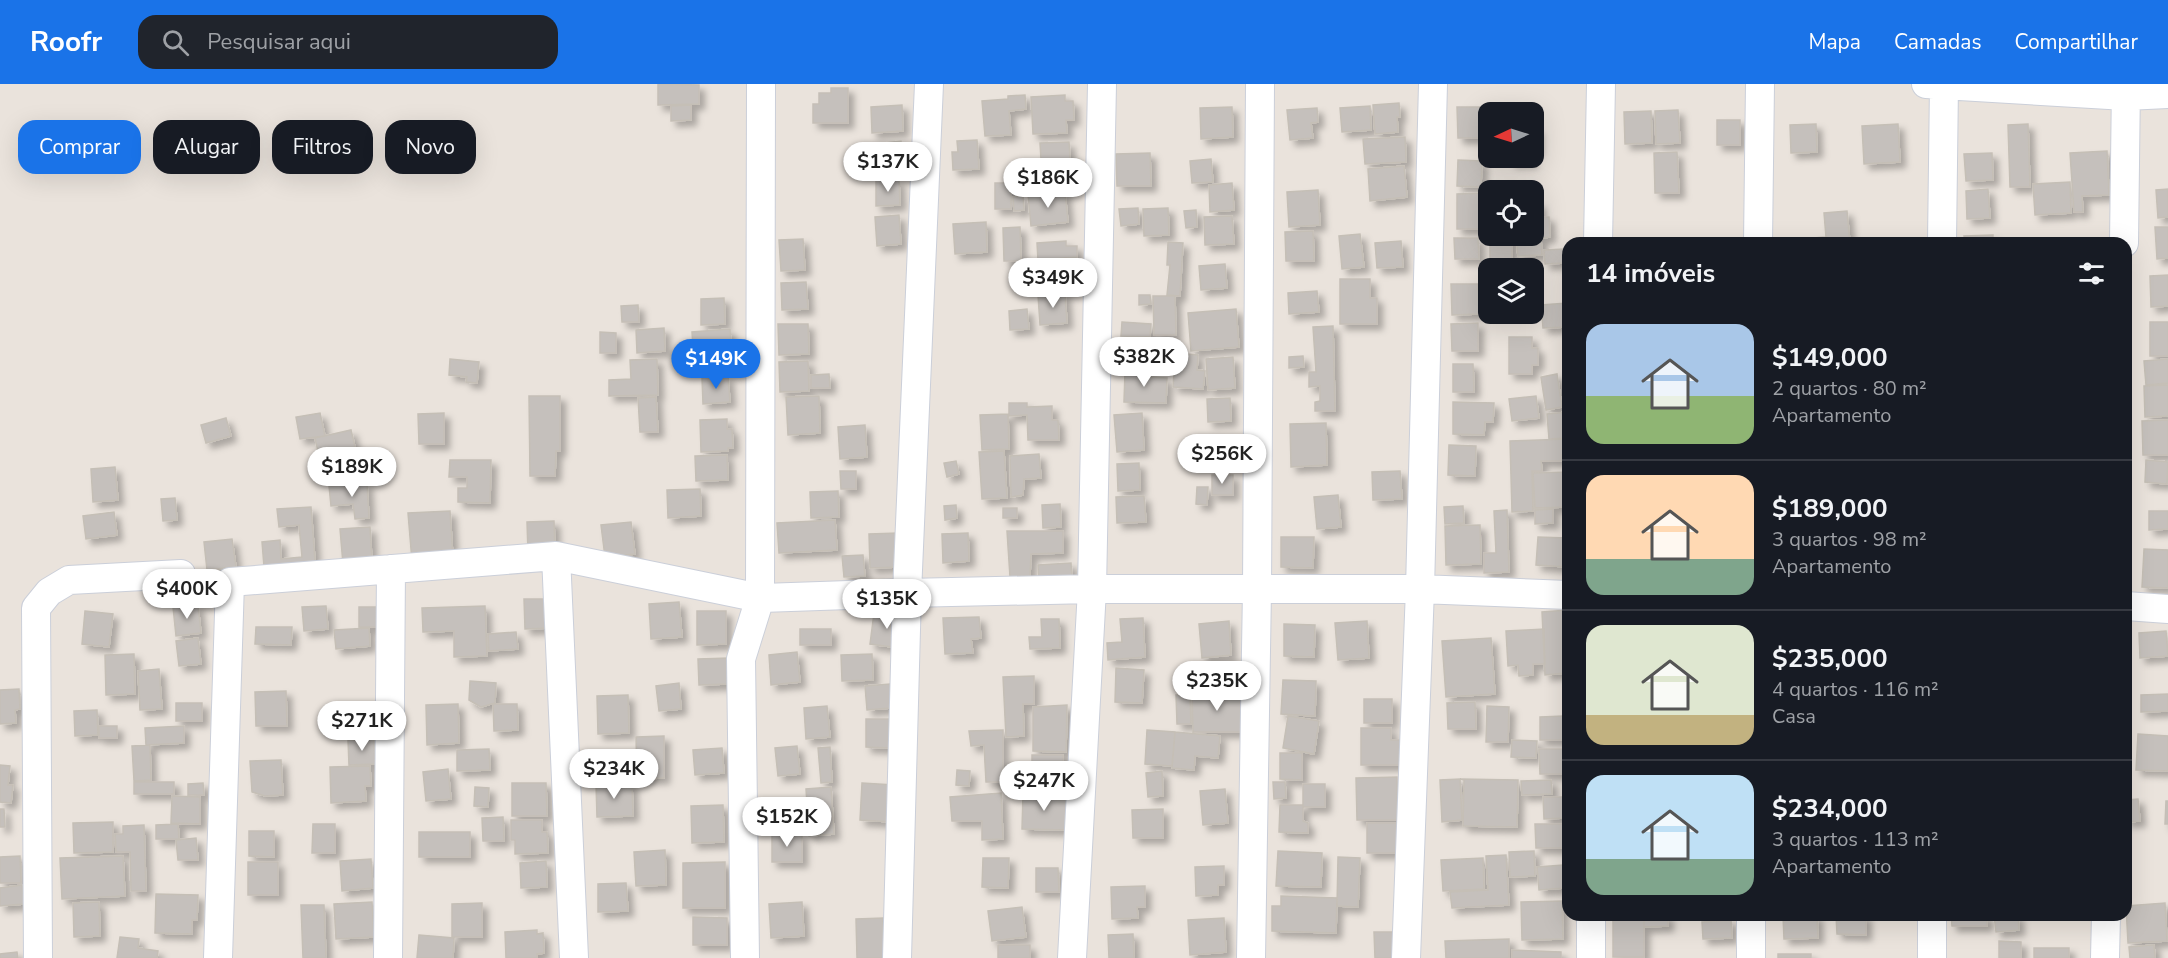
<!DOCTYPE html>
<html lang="pt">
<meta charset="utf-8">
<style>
body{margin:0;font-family:"Nunito Sans",sans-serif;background:#20242c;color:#f1f3f6;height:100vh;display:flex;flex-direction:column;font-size:22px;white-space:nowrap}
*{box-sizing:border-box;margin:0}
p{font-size:20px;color:#9ea1a6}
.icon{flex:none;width:33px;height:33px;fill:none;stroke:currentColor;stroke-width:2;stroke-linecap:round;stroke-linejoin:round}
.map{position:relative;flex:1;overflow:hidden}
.drawer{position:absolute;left:1562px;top:153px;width:570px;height:684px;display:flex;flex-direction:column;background:#171b24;border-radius:18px;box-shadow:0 6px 24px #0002}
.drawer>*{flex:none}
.banner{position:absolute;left:18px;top:36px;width:570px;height:54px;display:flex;gap:12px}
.needle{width:39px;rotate:266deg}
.buttons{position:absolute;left:1478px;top:18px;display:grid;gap:12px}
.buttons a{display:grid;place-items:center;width:66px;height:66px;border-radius:12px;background:#171b24;box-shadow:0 6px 24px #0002;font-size:30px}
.price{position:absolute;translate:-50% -51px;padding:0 14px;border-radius:21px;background:#fff;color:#222;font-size:20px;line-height:39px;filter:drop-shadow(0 2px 3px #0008)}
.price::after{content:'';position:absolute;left:50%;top:36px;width:18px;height:14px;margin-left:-9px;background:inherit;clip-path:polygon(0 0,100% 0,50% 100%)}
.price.current{background:#1a73e8;color:#fff}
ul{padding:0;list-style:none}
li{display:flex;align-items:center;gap:18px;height:150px;padding:0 24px}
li+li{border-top:2px solid #363941}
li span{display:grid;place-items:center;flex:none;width:168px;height:120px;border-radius:18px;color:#555}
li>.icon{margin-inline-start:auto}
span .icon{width:72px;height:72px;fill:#fffc;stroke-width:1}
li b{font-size:26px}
h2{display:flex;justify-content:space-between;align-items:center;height:72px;padding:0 24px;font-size:26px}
.pill{padding:0 21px;border-radius:18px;background:#171b24;box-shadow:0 6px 24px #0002;font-size:21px;line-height:54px}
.pill.current{background:#1a73e8;color:#fff}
header{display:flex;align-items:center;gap:36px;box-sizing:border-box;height:84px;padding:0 30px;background:#1a73e8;color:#fff}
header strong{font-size:28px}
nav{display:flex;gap:33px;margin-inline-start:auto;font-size:21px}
.search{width:420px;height:54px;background:#20242c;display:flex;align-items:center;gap:15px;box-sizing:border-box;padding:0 21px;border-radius:18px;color:#9ea1a6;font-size:22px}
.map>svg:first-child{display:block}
.building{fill:#c5c0bc;stroke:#c5bfb6;stroke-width:1.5;filter:url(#shadow)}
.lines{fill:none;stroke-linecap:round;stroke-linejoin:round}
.minor-casing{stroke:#cbcfd9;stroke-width:30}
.minor{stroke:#fff;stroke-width:28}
</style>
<header>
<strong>Roofr</strong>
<div class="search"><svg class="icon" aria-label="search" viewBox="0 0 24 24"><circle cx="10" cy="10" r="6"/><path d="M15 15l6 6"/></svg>Pesquisar aqui</div>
<nav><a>Mapa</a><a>Camadas</a><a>Compartilhar</a></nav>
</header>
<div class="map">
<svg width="2168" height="874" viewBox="0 0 2168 874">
<defs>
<filter id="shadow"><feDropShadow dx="5.5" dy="5.5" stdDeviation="3" flood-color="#0004"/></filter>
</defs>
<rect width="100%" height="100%" fill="#eae3dc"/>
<path class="building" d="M658 0 699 1V20L658 21Z
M831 4H848V39H813V20H819V9H831Z
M1025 11 1026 25 1009 27 1011 51 985 52 982 17 1008 15V12Z
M1065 11V17H1073L1074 36H1066L1067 49 1033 50 1031 13Z
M1399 19 1400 33H1397L1398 48 1375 50 1373 21Z
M691 21V36L671 37V22Z
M902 21 903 47 872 49 871 23Z
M1370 22 1371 46 1342 48 1340 24Z
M1232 23 1233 53 1201 55 1200 24Z
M1457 23H1485L1486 54H1458Z
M1317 24 1318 38 1311 39 1313 54 1290 56 1287 26Z
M1678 26 1680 59 1656 60 1655 27Z
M1651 27 1652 59 1625 60 1624 28Z
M1717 36H1740V61H1717Z
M1816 40 1817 68 1791 69 1790 41Z
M1898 40 1900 78 1864 80 1862 42Z
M2028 40 2030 103H2010L2008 41Z
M1533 45H1537V66H1533Z
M1405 53 1406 78 1365 80 1363 55Z
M977 56 979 85 953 86 952 68H958L957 57Z
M901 57 903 79 877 82 875 60Z
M1069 58 1071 90 1042 92 1040 59Z
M2107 67 2109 111 2082 112 2083 128H2074L2070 69Z
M1677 68 1679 109H1655L1654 69Z
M1150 69 1151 102H1117L1116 70Z
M1992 69 1993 96 1966 97 1964 70Z
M1510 74H1532V78H1510Z
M1211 75 1213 98 1192 99 1190 77Z
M1458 76 1482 77 1481 103 1457 102Z
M1404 82 1407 113 1370 117 1368 85Z
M876 96H899L900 121 876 122Z
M2070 98 2071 129 2035 131 2033 100Z
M995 99H1011V125H995Z
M1232 99 1234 126 1210 128 1209 101Z
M1988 105 1990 134 1967 135 1966 107Z
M2168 105V133L2158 134 2156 106Z
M1318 106 1320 141 1289 143 1287 108Z
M1065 108 1068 138 1031 142 1028 111Z
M1485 109V145H1457V110Z
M1023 112 1024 126 1014 127 1013 113Z
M1533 119H1540V133H1549L1550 153 1541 154 1542 171 1518 172 1516 152H1533Z
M1138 124 1139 140 1121 142 1119 125Z
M1168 124 1169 151 1144 152 1143 125Z
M1196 126 1197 143 1186 144 1184 127Z
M1847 127 1850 159H1786V156L1826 153 1824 129Z
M899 131 901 160 877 162 875 133Z
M1232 132 1234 160 1205 161 1204 133Z
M986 138 987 168 955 170 953 140Z
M1020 143 1021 177H1004L1003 144Z
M2155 143H2168V174L2157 175Z
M1313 147 1314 177H1286L1285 148Z
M1360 150 1364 183 1342 185 1339 152Z
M1993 151V159H1965L1964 152Z
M1490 152H1512V184H1490Z
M1454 154H1478L1479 175H1455Z
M803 155 805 186 781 187 779 156Z
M1066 157V162H1077V173L1038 176 1037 159Z
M1401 157 1403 183 1377 184 1375 159Z
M1168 158 1183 159 1180 212 1167 211 1170 181H1167Z
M1564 165 1565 179 1545 180 1544 166Z
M1066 180 1067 203 1041 205 1040 182Z
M1225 180 1227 204 1201 206 1199 182Z
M2168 191V222L2151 223 2150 192Z
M1340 195H1370V214H1377V240H1340Z
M806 198 808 225 782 226 781 199Z
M1451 200H1478L1479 230 1452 231Z
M1317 207 1319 228 1289 230 1288 209Z
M1065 209 1067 239 1040 241 1038 211Z
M1139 211H1150L1151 220 1139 221Z
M1153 212H1175L1176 251H1154Z
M724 214 725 240 701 241V215Z
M1567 219 1568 243 1543 244 1541 221Z
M638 221 639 238H622L621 222Z
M1027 225 1029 245 1010 246 1009 227Z
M1236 225 1239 263 1191 267 1188 229Z
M1122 238 1151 240 1150 253 1121 252Z
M2150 238H2168V272H2150Z
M1478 239V267H1452L1451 240Z
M778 240H808L809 270 779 271Z
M1333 242 1335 327H1315V318L1320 317V302L1309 303V288H1316L1313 243Z
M664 244 665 267 637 269 636 246Z
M730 245 731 266 724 267 725 279 694 281 692 248Z
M600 248 616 249V269H600Z
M1509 253H1532V264H1538V281H1532V290H1509Z
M1175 269 1198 271 1197 286 1205 287 1203 305 1173 303Z
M1303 272 1304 283 1289 284V273Z
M1233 273 1235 304 1208 306 1206 275Z
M450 275 479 278 477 299 466 298 467 293 449 291Z
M657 275 658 311 609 312V296L631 295 630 276Z
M2168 275V299L2146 301 2144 277Z
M808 277 809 307 780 308 779 278Z
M1453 280H1473L1474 308H1453Z
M1125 287 1150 288 1149 293 1167 294 1166 319 1124 318Z
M829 290 830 304H811V291Z
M1557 290 1562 323 1546 326 1541 293Z
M728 292 730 318 703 320 702 294Z
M2168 301V332L2145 333 2144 302Z
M529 312H560V367H556L555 392H530Z
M819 312 820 349 788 351 786 313Z
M1536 312 1539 334 1512 337 1509 315Z
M656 313 658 348H640L638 314Z
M1230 314 1231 337 1208 338 1207 315Z
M1453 318 1494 319 1493 338H1485L1484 351 1453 350Z
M1009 319H1027V323L1052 322V336H1058L1059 356H1028L1027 331 1009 332Z
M1568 328V354L1549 355 1547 330Z
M320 329 325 352 300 355 296 333Z
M444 329V360H419L418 330Z
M1142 329 1144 366 1117 368 1114 331Z
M1008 330 1009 365 982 366 980 331Z
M226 334 231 352 206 359 201 341Z
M727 335V345H732L733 364H728V367L701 368 700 336Z
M2168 336V371H2143L2142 337Z
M1326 339 1327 381 1291 383 1290 340Z
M865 341 867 373 840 375 838 343Z
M351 346 355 363 319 372 315 354Z
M1568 355V370L1562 371V377H1541L1542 387H1532L1533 427 1512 428 1510 357Z
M1449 361 1476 362 1475 392 1448 391Z
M1004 367 1007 414 982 415 979 368Z
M1039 370 1041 394 1024 395 1023 411 1011 413 1010 372Z
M727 371 728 396 696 397 695 372Z
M450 376H491L490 419 458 418V404H467V393H449Z
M2146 376 2168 378 2167 400 2145 398Z
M956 377 959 390 947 393 944 379Z
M1139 379 1140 406 1118 407 1117 380Z
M115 383 118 416 93 418 91 385Z
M840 387H856V405H841Z
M1400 387 1402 415 1373 416 1372 388Z
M1568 388V423L1535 424 1533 389Z
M1212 391H1233V411H1212Z
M367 399 369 434 355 435 353 420 331 422 329 402Z
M1197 403H1208L1207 421 1196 420Z
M700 405 701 432 668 434 667 406Z
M838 407 839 433 811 434 810 408Z
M1338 411 1341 443 1317 445 1314 413Z
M1144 412 1146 438 1117 439 1116 413Z
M175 414 177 436 163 437 161 415Z
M1060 420 1061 443 1043 444 1042 421Z
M956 421 957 434 945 436 944 422Z
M1463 422 1464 439 1445 440 1444 423Z
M311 423 316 490 265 495 262 458 280 456 281 475 302 473 299 441 279 443 277 425Z
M1003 424H1017V434H1003Z
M1553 425V439L1535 440V426Z
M1507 426 1509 488 1484 489V469H1496L1494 427Z
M450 427 453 474 412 477 408 429Z
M2149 427H2168V445L2149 446Z
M114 428 117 451 86 455 83 432Z
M835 436 837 466 779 469 777 439Z
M554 437 555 467 528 468 527 438Z
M631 438 635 470 605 473 601 441Z
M1480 441 1481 480 1446 481 1445 442Z
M370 443 372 477 343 480 340 445Z
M1007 447H1063V469L1031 470 1030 492 1010 493Z
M898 449 900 483 870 484 869 450Z
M968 449 969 477 943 479 942 450Z
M1281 453H1314L1313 484 1281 483Z
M1538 453 1568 454V483L1536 481Z
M232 455 236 483 207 486 204 458Z
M2144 465 2168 466V504L2142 503Z
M863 471 865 492 844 493 842 472Z
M1071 479 1072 496 1039 499 1038 481Z
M524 515H550L551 544 525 545Z
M679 518 682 553 651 555 649 520Z
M198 521 201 549 176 552 173 523Z
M326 522 328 545 304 547 302 523Z
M485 522 487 572 454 573V547L423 548 422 524Z
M359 523H377L378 543H359Z
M1568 526 1566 589 1545 591 1542 528Z
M85 527 113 530 109 563 82 560Z
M697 527H726V560L697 561Z
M874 529 903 532 899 564 870 560Z
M979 533 981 554 971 555 973 569 945 570 943 534Z
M1143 534 1145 573 1108 576 1107 559 1122 558 1120 535Z
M1041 535H1059L1060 564 1030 565 1029 553H1042Z
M1229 537 1231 571 1202 574 1199 540Z
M1367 537 1369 574 1338 576 1335 539Z
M1284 540 1315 541 1314 573 1284 572Z
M256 543H292L291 561 255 560Z
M369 544 370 562 336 565 334 546Z
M800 545H831V561H800Z
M1544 545 1545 580H1533V591L1519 592 1518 581 1508 582 1506 547Z
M2166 547 2168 572 2140 574 2139 549Z
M516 548 518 565 489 567 488 550Z
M198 554 201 580 179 582 176 557Z
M1491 554 1495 610 1446 613 1442 557Z
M797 568 800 598 771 601 769 571Z
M134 570 135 610 106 611 105 571Z
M872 570 873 596 842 597 841 571Z
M728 574V600L699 601 698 575Z
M1116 584 1144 586 1142 619 1115 618Z
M159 585 162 625 140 626 138 587Z
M1034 592V620H1023L1024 652 1006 653 1003 593Z
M1283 596 1316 597 1315 632 1281 630Z
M470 597 496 599 495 619 481 623 469 616Z
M679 599 681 625 659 627 656 602Z
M890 600 891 624 867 626 865 602Z
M19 605 20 625 15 626 16 639 0 640V606Z
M286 607 287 642H256L255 608Z
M1242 608V648H1193L1192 609Z
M2168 610V627L2141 628V611Z
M628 611 629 649 598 650 597 612Z
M1176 611H1190L1191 640H1177Z
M1364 615H1392V639H1364Z
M1475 618 1476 645H1448L1447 619Z
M176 619H202V637H176Z
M458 620 459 659 427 661 426 621Z
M493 620H517L518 646 494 647Z
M1067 621 1066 668 1033 667V623Z
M827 622 830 653 806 655 804 624Z
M1487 622 1509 623 1508 658H1486Z
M97 626 98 651 75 652 74 627Z
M1288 632 1319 637 1314 670 1283 664Z
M1563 632V656H1540V633Z
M866 635H889L890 664 866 663Z
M99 642H117V654H99Z
M184 642V659L146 661 145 644Z
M1361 644H1391V656H1400L1399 681H1361Z
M1003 646V698H986L984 661 971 662 969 647Z
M1147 646 1175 648 1172 682 1145 680Z
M1175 648 1220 652 1218 674 1195 672 1194 686 1172 684Z
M2138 650 2168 652V687L2136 686Z
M664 652V694L637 695 636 653Z
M374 655 375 680 349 681 348 656Z
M1512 656 1537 657 1536 674 1511 673Z
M150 661 151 696 134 697 132 662Z
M797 662 800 690 778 692 775 664Z
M830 663 832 698 821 699 818 664Z
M722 664 724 689 695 691 693 666Z
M489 665 490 686 457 687V666Z
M1539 665H1563V690H1540Z
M1280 669H1302V696L1280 695Z
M1032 671H1063V699H1032Z
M281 676 283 711 265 712 252 708 250 677Z
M0 681 10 682 8 701H13L11 719 0 718Z
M370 682 371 702H365L366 717 331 719 330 683Z
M448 685 451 715 426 717 423 688Z
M957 686 970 687 969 702 956 701Z
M1162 687 1163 712 1148 713 1146 689Z
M1397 693 1398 736H1357L1356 694Z
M1460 695 1518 696 1517 743 1463 742 1464 696Z
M1460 695 1462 736 1442 738 1440 696Z
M1551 696 1552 710 1522 711 1521 697Z
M134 698H174V710H134Z
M1273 698H1285L1286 714 1274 715Z
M203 699 204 711H188V700Z
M512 699H546L547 732H512Z
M632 699 633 732 597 733 596 700Z
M862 699 894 701 892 738 860 736Z
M1303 700H1325V723H1303Z
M475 703 489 704 488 723 474 722Z
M831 703 834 750 809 752 806 705Z
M1225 705 1228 739 1203 741 1200 707Z
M1001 709 1003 755 982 756V737H952L950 713Z
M1023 710 1066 711 1065 746 1022 745Z
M172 712 200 713V740L171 739Z
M1543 713H1564L1565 734 1544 735Z
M2138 715 2140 737 2126 738V716Z
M2166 717H2168V740H2165Z
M723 721 724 758 692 759 691 722Z
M1280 721H1303V737L1308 739V749L1279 748Z
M0 725H4L5 743H0Z
M1163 725V754H1133L1132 726Z
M503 733 504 757H483L482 734Z
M511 736H542V748H547L548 769 515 770V756H511Z
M113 738V768L74 769 73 739Z
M1367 739H1400V769H1367Z
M178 740 179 755H156V741Z
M313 740H335V769H312Z
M1535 740H1564L1565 764H1536Z
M144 741 146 807H131L130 768H116L115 750H123V742Z
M249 747H274V773L249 772Z
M419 748H470V773H419Z
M772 750H802V778H772Z
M196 754 198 776H178L176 756Z
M665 766 666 801 636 802 634 768Z
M1278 767 1322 769 1321 803 1276 802Z
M1534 767 1535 792 1510 793 1509 768Z
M1506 771 1509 821 1452 824 1450 808 1488 806 1486 772Z
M20 772 21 799H0V773Z
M123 772 125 812 62 815 60 774Z
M1338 773 1360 774 1358 823 1337 822Z
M983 774H1009L1008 804 982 803Z
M1483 774 1484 805 1443 807 1441 776Z
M371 775 373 804 342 807 340 777Z
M546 777 547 803 521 804 520 779Z
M248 778H278V811H248Z
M725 778V824H683V779Z
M1563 781 1564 804 1539 806 1537 783Z
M1224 782V801H1218V811L1196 812 1195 783Z
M1036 784H1058L1059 808H1036Z
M626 799 628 827 598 828V800Z
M22 801 24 820 0 822V804Z
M1145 802V823H1137L1138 834 1112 835 1111 803Z
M156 810 198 811 197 836H192V850L155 849Z
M1281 812 1337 814 1336 849 1272 847V822H1281Z
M1562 817 1563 855 1522 856 1521 818Z
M99 818 100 852 74 853 73 819Z
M372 818 374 853 336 855 334 820Z
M802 818 804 852 771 854 769 820Z
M482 819V853H452V820Z
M2165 819 2167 857 2128 859 2126 822Z
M301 821H324L326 874H303Z
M1022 823 1026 853 992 857 988 827Z
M1613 831H1644V873H1613Z
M1644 831H1668V842L1644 843Z
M1817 831 1818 854 1784 855 1783 832Z
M1836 831H1866V851L1837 850Z
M1951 831H1987V842H1952Z
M1994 831H2018L2019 846 1996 848Z
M693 833 727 834V861H693Z
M883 834 884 874H857L856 835Z
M1224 834 1226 868 1190 871 1188 836Z
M1731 836 1732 854 1703 855 1702 838Z
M537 846V850L543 849 544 869 537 870V874H506L505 848Z
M1374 848H1394L1395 874H1375Z
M1133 850 1134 874H1109L1108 851Z
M419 851 454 854 453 874H417Z
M120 853 139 855 138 864 158 867 157 874H117Z
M1509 855V874H1446L1445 857Z
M1999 857 2021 858V874H1999Z
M998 861H1030V874H998Z
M2154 861 2155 874H2130L2129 863Z
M2034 864H2069V874H2034Z
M1512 866 1561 868V874H1512Z
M17 868 18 874H0V870Z
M1778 870H1811V874H1778Z"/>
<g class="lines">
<defs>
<path id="minor" d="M929 0 907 509 1092 505 1102 0
M1926 0 2126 12 2168 10
M1598 159 1601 0
M1758 159 1760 0
M1942 159 1944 0
M2124 159 2126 0
M556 472 574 874
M2126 522 2168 525
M38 874 36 524 49 508 69 496 181 490
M218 874 230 498 556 472 760 514 907 509 897 874
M388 874 391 485
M745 874 741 575 760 514 761 0
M1072 874 1092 505H1420L1433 0
M1251 874 1257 505 1260 0
M1406 874 1420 505 1568 511
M1591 874V831
M1751 874V831
M1932 874V831
M2105 874 2106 831"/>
</defs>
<use href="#minor" class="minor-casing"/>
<use href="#minor" class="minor"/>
</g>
</svg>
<div class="buttons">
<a><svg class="needle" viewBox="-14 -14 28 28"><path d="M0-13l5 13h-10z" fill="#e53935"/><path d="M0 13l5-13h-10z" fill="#9ea1a6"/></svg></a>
<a><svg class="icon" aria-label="locate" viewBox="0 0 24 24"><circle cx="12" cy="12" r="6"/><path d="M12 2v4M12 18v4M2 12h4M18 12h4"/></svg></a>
<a><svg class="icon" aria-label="layers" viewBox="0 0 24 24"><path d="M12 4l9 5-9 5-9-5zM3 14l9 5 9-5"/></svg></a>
</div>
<b class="price" style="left:888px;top:109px">$137K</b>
<b class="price" style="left:1048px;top:125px">$186K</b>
<b class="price" style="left:1053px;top:225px">$349K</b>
<b class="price" style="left:1144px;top:304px">$382K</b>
<b class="price current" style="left:716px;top:306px">$149K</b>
<b class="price" style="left:1222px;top:401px">$256K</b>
<b class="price" style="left:352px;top:414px">$189K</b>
<b class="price" style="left:187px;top:536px">$400K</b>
<b class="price" style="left:887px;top:546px">$135K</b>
<b class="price" style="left:1217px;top:628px">$235K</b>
<b class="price" style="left:362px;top:668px">$271K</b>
<b class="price" style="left:614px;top:716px">$234K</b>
<b class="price" style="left:1044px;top:728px">$247K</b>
<b class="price" style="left:787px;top:764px">$152K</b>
<div class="banner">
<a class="pill current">Comprar</a>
<a class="pill">Alugar</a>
<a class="pill">Filtros</a>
<a class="pill">Novo</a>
</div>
<section class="drawer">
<h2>14 imóveis<svg class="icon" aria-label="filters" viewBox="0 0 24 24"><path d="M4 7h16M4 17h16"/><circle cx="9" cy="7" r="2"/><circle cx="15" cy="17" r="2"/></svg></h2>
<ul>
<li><span style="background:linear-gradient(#a9c7e8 60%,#8fb573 0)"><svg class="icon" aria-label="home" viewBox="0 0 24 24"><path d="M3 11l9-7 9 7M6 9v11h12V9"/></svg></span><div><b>$149,000</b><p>2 quartos · 80 m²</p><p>Apartamento</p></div></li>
<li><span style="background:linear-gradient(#ffd9b3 70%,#7fa58c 0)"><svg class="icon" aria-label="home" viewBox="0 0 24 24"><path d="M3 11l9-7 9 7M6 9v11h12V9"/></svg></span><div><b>$189,000</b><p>3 quartos · 98 m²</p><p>Apartamento</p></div></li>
<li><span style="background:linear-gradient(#dfe7d0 75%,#c2b280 0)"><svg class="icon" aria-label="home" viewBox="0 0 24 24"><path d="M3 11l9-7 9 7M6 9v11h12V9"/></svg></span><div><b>$235,000</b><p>4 quartos · 116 m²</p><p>Casa</p></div></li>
<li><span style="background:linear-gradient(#bfe0f5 70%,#7fa58c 0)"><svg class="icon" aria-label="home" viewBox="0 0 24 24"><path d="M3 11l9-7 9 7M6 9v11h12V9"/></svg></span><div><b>$234,000</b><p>3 quartos · 113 m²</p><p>Apartamento</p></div></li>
</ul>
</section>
</div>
